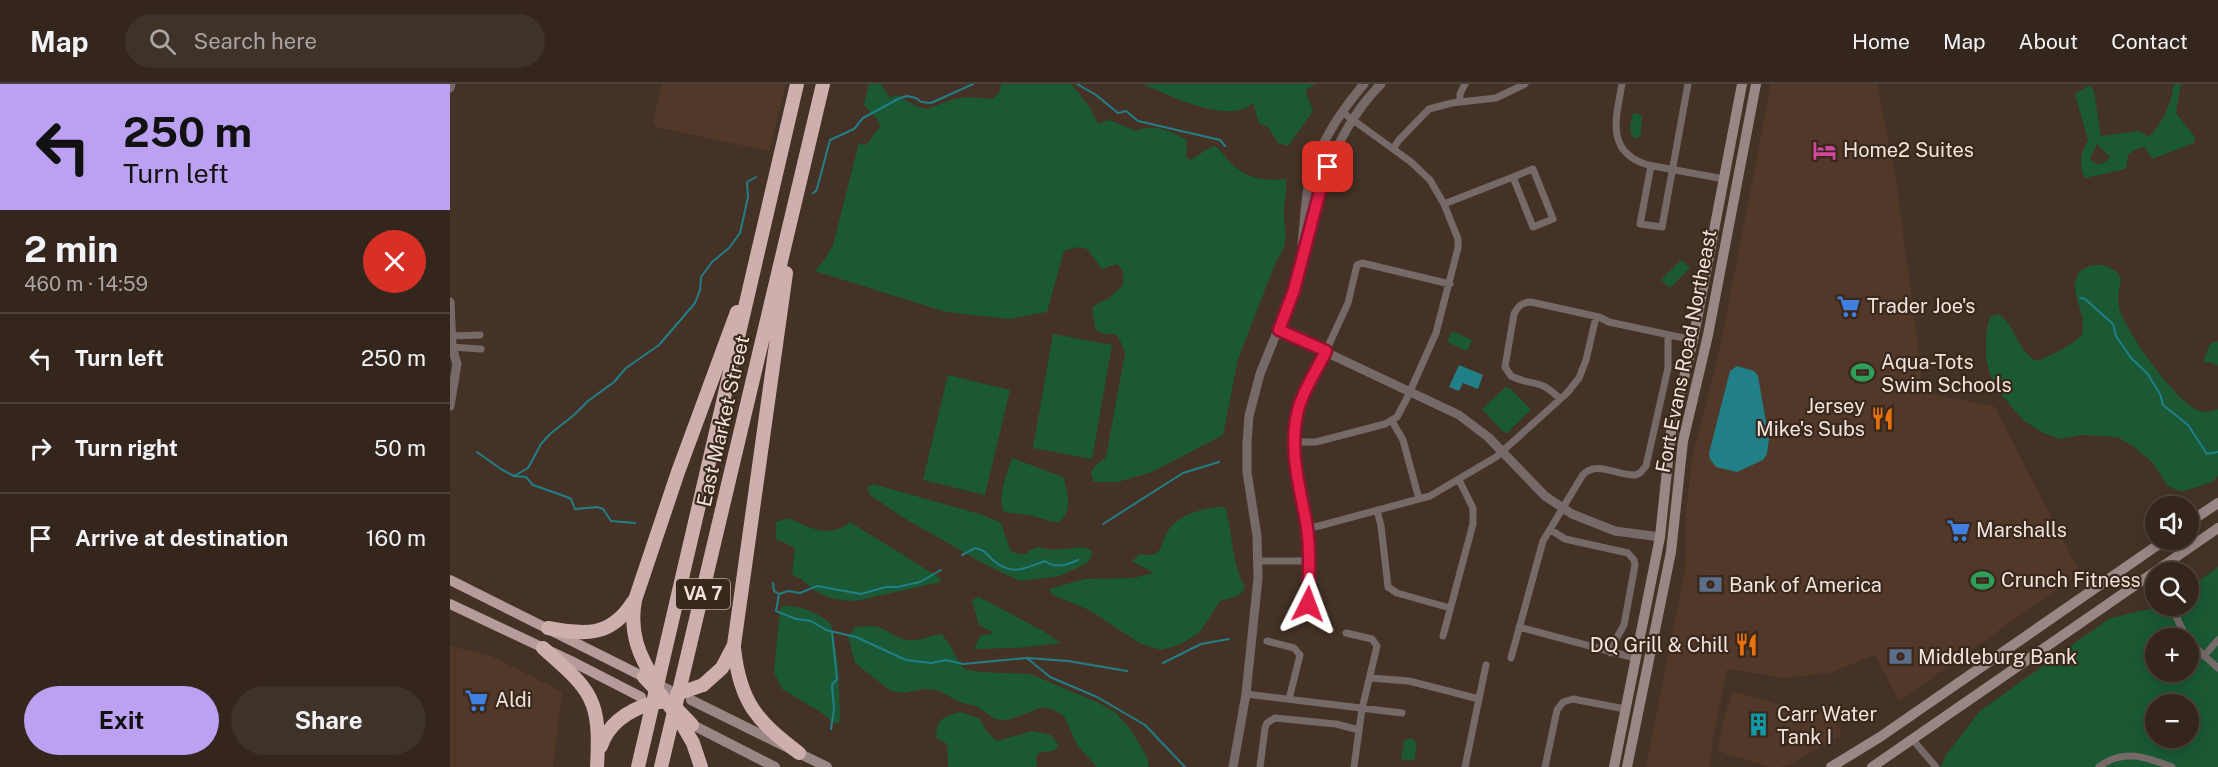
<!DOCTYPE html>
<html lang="en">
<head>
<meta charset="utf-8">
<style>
  :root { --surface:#34261c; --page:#3f3229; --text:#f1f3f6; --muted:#a9a5a3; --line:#4e433b; --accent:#bca0f2 }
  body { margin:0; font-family:"Public Sans",sans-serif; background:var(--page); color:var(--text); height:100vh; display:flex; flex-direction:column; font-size:22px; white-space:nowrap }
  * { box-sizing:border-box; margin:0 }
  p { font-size:20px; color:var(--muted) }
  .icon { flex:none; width:33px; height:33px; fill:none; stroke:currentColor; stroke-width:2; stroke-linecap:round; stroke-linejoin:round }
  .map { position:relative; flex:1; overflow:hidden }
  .drawer { display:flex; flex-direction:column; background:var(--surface); width:450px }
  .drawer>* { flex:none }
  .top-card { background:#bca0f2; color:#111; overflow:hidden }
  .tools { position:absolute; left:1695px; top:412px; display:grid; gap:12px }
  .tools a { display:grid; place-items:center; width:54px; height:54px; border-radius:50%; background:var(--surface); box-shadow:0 3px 15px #0003,0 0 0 2px var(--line); font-size:30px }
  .pin { position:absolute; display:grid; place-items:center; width:51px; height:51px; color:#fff; margin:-26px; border-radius:12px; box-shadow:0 3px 9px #0006 }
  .me { position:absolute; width:66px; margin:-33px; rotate:3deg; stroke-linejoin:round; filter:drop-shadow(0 0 4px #0008) }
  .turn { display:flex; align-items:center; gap:21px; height:126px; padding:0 24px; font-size:27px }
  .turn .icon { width:78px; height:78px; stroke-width:2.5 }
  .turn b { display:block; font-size:42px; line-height:51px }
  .round { display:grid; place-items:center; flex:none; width:63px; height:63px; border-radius:32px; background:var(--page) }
  .overview { display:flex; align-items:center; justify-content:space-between; height:102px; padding:0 24px }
  h1 { font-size:36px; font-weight:700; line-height:45px }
  .primary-button { display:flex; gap:12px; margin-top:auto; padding:12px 24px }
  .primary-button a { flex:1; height:69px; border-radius:36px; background:var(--accent); color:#111; font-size:24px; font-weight:700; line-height:69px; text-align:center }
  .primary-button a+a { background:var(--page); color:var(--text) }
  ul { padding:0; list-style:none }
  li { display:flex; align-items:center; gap:18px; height:90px; padding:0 24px; border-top:2px solid var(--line) }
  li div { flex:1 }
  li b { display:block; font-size:22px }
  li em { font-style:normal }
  header { display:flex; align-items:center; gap:36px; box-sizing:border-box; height:84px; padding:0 30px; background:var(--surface); border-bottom:2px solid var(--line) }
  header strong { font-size:28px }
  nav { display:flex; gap:33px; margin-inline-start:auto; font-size:21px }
  .search { width:420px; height:54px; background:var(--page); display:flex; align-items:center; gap:15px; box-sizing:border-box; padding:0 21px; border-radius:33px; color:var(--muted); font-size:22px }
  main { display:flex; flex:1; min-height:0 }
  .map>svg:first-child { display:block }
  .built { fill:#513828 }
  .green { fill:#1a5934; fill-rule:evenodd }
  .water { fill:#207f87 }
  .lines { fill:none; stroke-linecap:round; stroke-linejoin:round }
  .stream { stroke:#207f87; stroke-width:2 }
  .minor { stroke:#766a69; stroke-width:7 }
  .tertiary { stroke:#766a69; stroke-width:9 }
  .secondary { stroke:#9a8785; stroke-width:10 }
  .primary { stroke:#b59c9a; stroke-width:10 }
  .motorway { stroke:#cdb0ad; stroke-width:14 }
  .motorway-bridge { stroke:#cdb0ad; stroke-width:14 }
  .route-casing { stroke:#92132f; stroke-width:15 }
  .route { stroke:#e11d48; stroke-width:10 }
  .labels { text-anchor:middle; stroke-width:4.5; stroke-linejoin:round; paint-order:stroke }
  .shield { fill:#3a281c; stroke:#baaca3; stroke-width:1.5 }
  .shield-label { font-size:18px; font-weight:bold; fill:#f1e4dd }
  .poi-label { font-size:20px; fill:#f1e4dd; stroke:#3a281c; text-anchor:start }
  .street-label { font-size:20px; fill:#f1e4dd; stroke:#3a281c }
</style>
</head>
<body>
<header>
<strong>Map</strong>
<div class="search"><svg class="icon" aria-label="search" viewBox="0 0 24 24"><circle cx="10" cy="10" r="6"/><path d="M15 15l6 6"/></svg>Search here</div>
<nav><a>Home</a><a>Map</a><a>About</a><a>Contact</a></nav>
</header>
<main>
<section class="drawer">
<div class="top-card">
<div class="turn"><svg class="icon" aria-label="left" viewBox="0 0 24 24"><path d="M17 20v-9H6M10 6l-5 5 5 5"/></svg><div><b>250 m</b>Turn left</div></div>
</div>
<div class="overview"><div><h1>2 min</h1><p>460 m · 14:59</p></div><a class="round" style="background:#d93025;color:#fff"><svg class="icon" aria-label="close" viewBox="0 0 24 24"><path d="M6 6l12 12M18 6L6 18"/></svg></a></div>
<ul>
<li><svg class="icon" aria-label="left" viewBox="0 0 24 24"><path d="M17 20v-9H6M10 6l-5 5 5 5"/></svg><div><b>Turn left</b></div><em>250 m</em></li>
<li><svg class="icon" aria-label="right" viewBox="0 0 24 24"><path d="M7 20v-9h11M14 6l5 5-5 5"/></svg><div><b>Turn right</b></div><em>50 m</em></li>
<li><svg class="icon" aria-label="arrive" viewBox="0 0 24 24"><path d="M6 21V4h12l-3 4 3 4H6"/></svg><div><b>Arrive at destination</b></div><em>160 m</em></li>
</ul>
<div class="primary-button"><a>Exit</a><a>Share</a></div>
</section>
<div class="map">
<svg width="1768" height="683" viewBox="0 0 1768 683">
  <rect width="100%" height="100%" fill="#453226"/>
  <path class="built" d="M212 0H336L319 67 206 43 203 37Z
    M1321 0H1427L1446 95 1474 309 1544 322 1630 489 1449 617 1425 571 1379 589 1334 594 1277 585 1263 653 1260 683H1196L1235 486 1236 429 1242 375 1270 264Z
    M0 562 41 572 112 608 103 683H0Z
    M1283 607 1337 623 1379 627 1392 651 1339 681 1330 683H1319L1268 667 1273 637Z"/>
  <path class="green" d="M419 0H431L440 14 447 11 468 23 477 25 501 16 516 13 543 15 550 7 551 0H621L639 22 648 40 659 36 686 47C705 39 720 47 737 56L736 73 741 76C750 71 755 64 765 62 772 67 776 74 782 80 797 95 816 97 836 95 837 105 835 114 834 124 833 143 841 159 827 175L788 275 773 351 702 388 668 398H644L641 388 645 382 656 373 675 269 671 258 666 250H653L645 245 642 224 648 219 658 215 673 201V187L667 180 652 185 637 165 628 163 614 167 597 228 558 235 496 228 365 187 375 175 383 161 409 59 416 61 430 43 427 35 414 21Z
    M693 0H866L857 5 856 9 863 27 838 62 828 59 818 43 809 39 803 19C779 42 719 11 693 0Z
    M1724 0H1731L1726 29 1745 53 1744 59 1702 75 1695 63 1686 65 1678 71 1676 85 1635 94C1628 80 1631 70 1638 56L1625 10 1640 1 1644 7 1651 52 1689 47 1699 53C1713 38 1721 21 1724 0ZM1647 60 1660 73C1654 81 1646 83 1640 75Z
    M1185 29 1192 31 1191 51 1187 55 1182 53 1180 45 1182 31Z
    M1231 176 1240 184 1220 204 1211 196Z
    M1654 181 1667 188 1671 196C1669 205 1667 214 1669 223 1674 246 1728 321 1750 327 1756 329 1763 327 1768 325V392L1762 398 1731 408 1718 402 1702 378 1683 362 1667 353 1630 351 1611 355 1591 348 1573 336 1545 303 1539 287 1536 274V249L1540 233 1548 230C1567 242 1565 264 1586 277 1601 272 1620 262 1632 251 1632 245 1634 238 1632 232 1628 216 1615 190 1640 182 1644 181 1650 181 1654 181Z
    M1002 247 1022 256 1017 267 997 258Z
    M603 250 662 261 642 375 583 364Z
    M1768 257V282L1763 279 1753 278 1760 260Z
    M498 291 560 306 535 411 473 396Z
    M1056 303 1061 305 1081 326 1057 349 1053 348 1032 325Z
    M562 374 613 393C618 410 623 423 610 438H602L584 432 554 428C547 411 557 390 562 374Z
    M423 400 533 431 551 439 561 468 575 471 580 466 587 463 602 466 634 463 641 466 642 472 637 479 610 492 570 497 538 482 454 434 420 411 417 404Z
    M767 423H775C783 449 781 479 795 503 789 515 781 513 770 517L750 548 731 560 712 566 691 560 639 526 603 511 599 505 635 495 683 494 704 489 682 477 690 470C716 476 708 459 720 444 732 429 750 426 767 423Z
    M339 434C358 444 381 455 400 438L490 494V498L406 517C392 517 374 514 363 505 355 499 351 493 342 491L345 464 326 455V438Z
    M1768 483V683H1491L1496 671 1530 627 1660 534 1712 522H1738L1739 504ZM1706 555H1738V588H1706ZM1706 621H1738V654H1706Z
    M529 513 593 547 611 559 566 564 524 565 530 552 544 549 529 541 522 516Z
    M334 522C351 521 368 529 381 540L388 579 390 636 388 640 384 639 372 629 332 605 324 588 330 525Z
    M418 542C437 542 442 554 458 556 468 557 481 552 491 550 504 563 504 573 514 585L531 588 580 590 649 619 666 629 681 646 697 673 699 683H647L627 661 614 632 604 626 593 623 558 636 545 635 526 622 512 619 487 606 474 605 454 609 441 607 405 579 398 552 405 543Z
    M510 628 529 634 537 648 547 657 583 647 601 651 609 662 603 667 590 668 586 673 587 683H498L497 660 486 654C487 634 493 633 510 628Z
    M958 654 963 655 967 660 964 677 951 675 954 657Z"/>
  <path class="water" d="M1009 281 1033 291 1028 305 1013 299 1009 307 999 303Z
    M1287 282 1304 287 1308 292 1319 355 1317 370 1313 376 1287 388 1266 383 1260 375 1259 369 1280 287Z"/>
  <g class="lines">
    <path class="stream" d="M627 0 646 11 668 29 676 27 688 37 770 56 775 62
      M363 109 366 107 368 101 380 56 404 45 413 34 450 14 457 12 466 14 471 18 481 19 523 0
      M1630 214 1635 215 1663 240 1666 252 1681 274 1697 289 1710 310 1713 321 1738 341 1757 370 1768 368
      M27 368 51 385 64 392 76 393 83 401 117 413 121 415 125 425 147 423 153 425 161 437 185 439
      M64 392 78 384 91 360 100 350 124 331 138 317 164 298 176 284 209 261 245 219 250 206 251 193 262 178 279 164 290 149 298 113 297 98 306 93
      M653 440 733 389 769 378
      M512 471 525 464C537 467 536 470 544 477 564 493 576 483 595 477 606 485 617 481 628 476
      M323 499 324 507 329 510 326 527 346 535 361 537 376 546 406 553 456 576 481 579 496 576 513 580 577 574 618 577 677 587
      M329 510 338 507 350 509 367 502 411 510 436 503H448L470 498 491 486
      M577 574 600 593 647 613 695 641 735 683
      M713 579 751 560 779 555
      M381 645 384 625 382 601 387 595 382 548"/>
    <path class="minor" d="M1172 0C1166 34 1155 68 1198 81L1274 95
      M1010 18V10L1015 0
      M943 65 949 56 979 25 1002 19 1046 14 1075 0
      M1201 82 1190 140 1212 143 1238 0
      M1083 85 1103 135 1083 143 1063 93Z
      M994 120 1063 93
      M0 252 30 251
      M0 263 31 265
      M1110 315C1088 293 1083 303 1061 292L1055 283 1064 230C1067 223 1072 218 1081 218L1149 233 1159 238 1243 256
      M942 337 953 356 969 415
      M846 358H866L935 340 947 333 957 314 986 249 1008 164V155L994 120 980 96 961 78 892 28
      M927 426 931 442 938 503 947 509 1000 524
      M857 444 869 442 980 412 1046 373 1117 309 1129 294 1136 276 1146 233
      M1101 446 1115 455 1178 469 1184 476 1185 481 1174 541 1165 557 1161 569
      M808 477H860
      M858 520 859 470 855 432 846 392 845 374 847 330 898 219 907 181 912 179 1000 200
      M1721 522 1737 555
      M1069 543 1185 574
      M896 549 922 555 927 562 912 625 904 683
      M993 552 1023 440V424L1009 396
      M817 557 844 564 850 571 839 615
      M1738 557 1768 584
      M1754 572 1768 556
      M1061 574 1093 457 1132 392C1145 375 1167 392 1185 391L1190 389 1196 382 1218 284V252
      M920 594 959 597 1029 615
      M796 610 952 629
      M1462 655 1486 683
      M810 683 815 644 817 639 825 634 886 640 909 646
      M1015 683 1036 581
      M1095 683 1107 626 1113 618 1123 615 1175 625
      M1649 683C1672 664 1697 673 1722 683"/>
    <path class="tertiary" d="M0 4 1 0
      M852 160C854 141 855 122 858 103 866 65 889 29 914 0
      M0 218 2 263 7 280 0 322
      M829 246 1009 331 1038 353 1095 412 1122 430 1165 447 1210 453
      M783 683 796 610 808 494 807 452 797 388V359L799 332 810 290 844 206 872 99C886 62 903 28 931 0"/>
    <path class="secondary" d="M1738 439 1768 419
      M209 601 227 610
      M241 616 377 683
      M237 638 325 683
      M1164 683 1210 453 1221 348 1243 256 1292 0
      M1177 683 1221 468 1233 357 1258 251 1306 0
      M1381 683 1430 653 1715 456
      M1422 683 1768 444"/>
    <path class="primary" d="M0 496 194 593
      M0 520 121 577 191 613"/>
    <path class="motorway" d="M98 544C135 551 161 553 183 518
      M93 564C142 607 151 615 147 683
      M284 564C290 619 307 637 349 669
      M206 599C189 572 179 549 185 516L228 388 287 228
      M253 601 272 584 284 561 336 189
      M228 633 243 659 251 683
      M151 662C159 638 179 626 202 619
      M188 683 347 0
      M211 683 373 0"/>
    <path class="motorway-bridge" d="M194 593 212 612
      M227 610 253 601
      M202 619 216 617 228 633
      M225 623 242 641"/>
  </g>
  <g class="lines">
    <defs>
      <path id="route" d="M858 520C859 490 861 461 855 432 848 397 839 362 848 326 853 306 867 286 876 267L829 246 844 206 872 99 878 83"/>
    </defs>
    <use href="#route" class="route-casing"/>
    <use href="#route" class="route"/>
  </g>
  <defs>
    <symbol id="hotel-bare" viewBox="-9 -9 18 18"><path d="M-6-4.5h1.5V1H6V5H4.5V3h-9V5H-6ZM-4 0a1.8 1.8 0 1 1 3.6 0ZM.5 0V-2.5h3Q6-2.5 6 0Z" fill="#d1479c" stroke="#3a281c" stroke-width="2.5" paint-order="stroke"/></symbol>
    <symbol id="supermarket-bare" viewBox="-9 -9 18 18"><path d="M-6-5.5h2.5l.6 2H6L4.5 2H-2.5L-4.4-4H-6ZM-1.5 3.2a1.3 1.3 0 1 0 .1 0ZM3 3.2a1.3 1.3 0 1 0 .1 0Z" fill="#3f7fe0" stroke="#3a281c" stroke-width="2.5" paint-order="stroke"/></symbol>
    <symbol id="stadium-bare" viewBox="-9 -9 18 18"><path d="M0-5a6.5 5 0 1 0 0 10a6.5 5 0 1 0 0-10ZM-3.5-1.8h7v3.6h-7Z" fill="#2e9e5b" stroke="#3a281c" stroke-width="2.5" paint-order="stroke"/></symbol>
    <symbol id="restaurant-bare" viewBox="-9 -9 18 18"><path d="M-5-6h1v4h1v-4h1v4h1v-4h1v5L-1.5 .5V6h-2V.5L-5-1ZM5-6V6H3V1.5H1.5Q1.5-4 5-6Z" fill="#e8710a" stroke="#3a281c" stroke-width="2.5" paint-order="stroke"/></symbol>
    <symbol id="bank-bare" viewBox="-9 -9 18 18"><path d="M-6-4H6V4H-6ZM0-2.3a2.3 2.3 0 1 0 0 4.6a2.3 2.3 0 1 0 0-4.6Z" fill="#5c6f8a" stroke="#3a281c" stroke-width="2.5" paint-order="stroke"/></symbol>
    <symbol id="building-bare" viewBox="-9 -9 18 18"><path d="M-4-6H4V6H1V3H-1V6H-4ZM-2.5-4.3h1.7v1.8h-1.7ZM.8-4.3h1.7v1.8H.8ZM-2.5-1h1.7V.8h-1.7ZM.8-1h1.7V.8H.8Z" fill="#0f9aa8" stroke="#3a281c" stroke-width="2.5" paint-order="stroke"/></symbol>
  </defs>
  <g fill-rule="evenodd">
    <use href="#hotel-bare" x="1358" y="50" width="33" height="33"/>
    <use href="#supermarket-bare" x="1382" y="206" width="33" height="33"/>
    <use href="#stadium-bare" x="1396" y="272" width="33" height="33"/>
    <use href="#restaurant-bare" x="1416" y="318" width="33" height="33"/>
    <use href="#supermarket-bare" x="1492" y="430" width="33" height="33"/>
    <use href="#stadium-bare" x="1516" y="480" width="33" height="33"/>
    <use href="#bank-bare" x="1244" y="484" width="33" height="33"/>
    <use href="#restaurant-bare" x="1280" y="544" width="33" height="33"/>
    <use href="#bank-bare" x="1434" y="556" width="33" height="33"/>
    <use href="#supermarket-bare" x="10" y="600" width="33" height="33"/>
    <use href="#building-bare" x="1292" y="624" width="33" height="33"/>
  </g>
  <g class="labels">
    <rect class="shield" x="226" y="495" width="54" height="30" rx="4.5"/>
    <g class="shield-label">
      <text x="253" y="516">VA 7</text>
    </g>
    <g class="poi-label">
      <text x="1393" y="73">Home2 Suites</text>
      <text x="1417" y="229">Trader Joe's</text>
      <text x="1431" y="285">Aqua-Tots<tspan x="1431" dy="23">Swim Schools</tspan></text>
      <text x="1415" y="329" text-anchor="end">Jersey<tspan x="1415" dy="23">Mike's Subs</tspan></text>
      <text x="1526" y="453">Marshalls</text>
      <text x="1551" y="503">Crunch Fitness</text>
      <text x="1279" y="508">Bank of America</text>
      <text x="1279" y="568" text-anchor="end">DQ Grill &amp; Chill</text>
      <text x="1468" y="580">Middleburg Bank</text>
      <text x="45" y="623">Aldi</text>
      <text x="1327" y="637">Carr Water<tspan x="1327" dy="23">Tank I</tspan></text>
    </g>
    <g class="street-label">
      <text transform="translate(1236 267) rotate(-79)" y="7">Fort Evans Road Northeast</text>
      <text transform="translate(273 337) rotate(-77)" y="7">East Market Street</text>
    </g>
  </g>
</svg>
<div class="tools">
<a><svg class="icon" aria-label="sound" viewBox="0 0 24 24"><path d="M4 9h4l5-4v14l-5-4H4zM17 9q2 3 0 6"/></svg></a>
<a><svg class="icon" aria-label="search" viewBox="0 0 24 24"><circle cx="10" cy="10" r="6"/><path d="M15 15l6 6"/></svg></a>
<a>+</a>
<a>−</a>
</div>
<div class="pin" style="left:878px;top:83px;background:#d93025"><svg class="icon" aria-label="arrive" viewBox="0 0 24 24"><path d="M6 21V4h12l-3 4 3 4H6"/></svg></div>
<svg class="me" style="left:858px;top:520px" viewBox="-20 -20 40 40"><path d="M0-17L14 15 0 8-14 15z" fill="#e11d48" stroke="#fff" stroke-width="4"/></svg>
</div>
</main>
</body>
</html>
